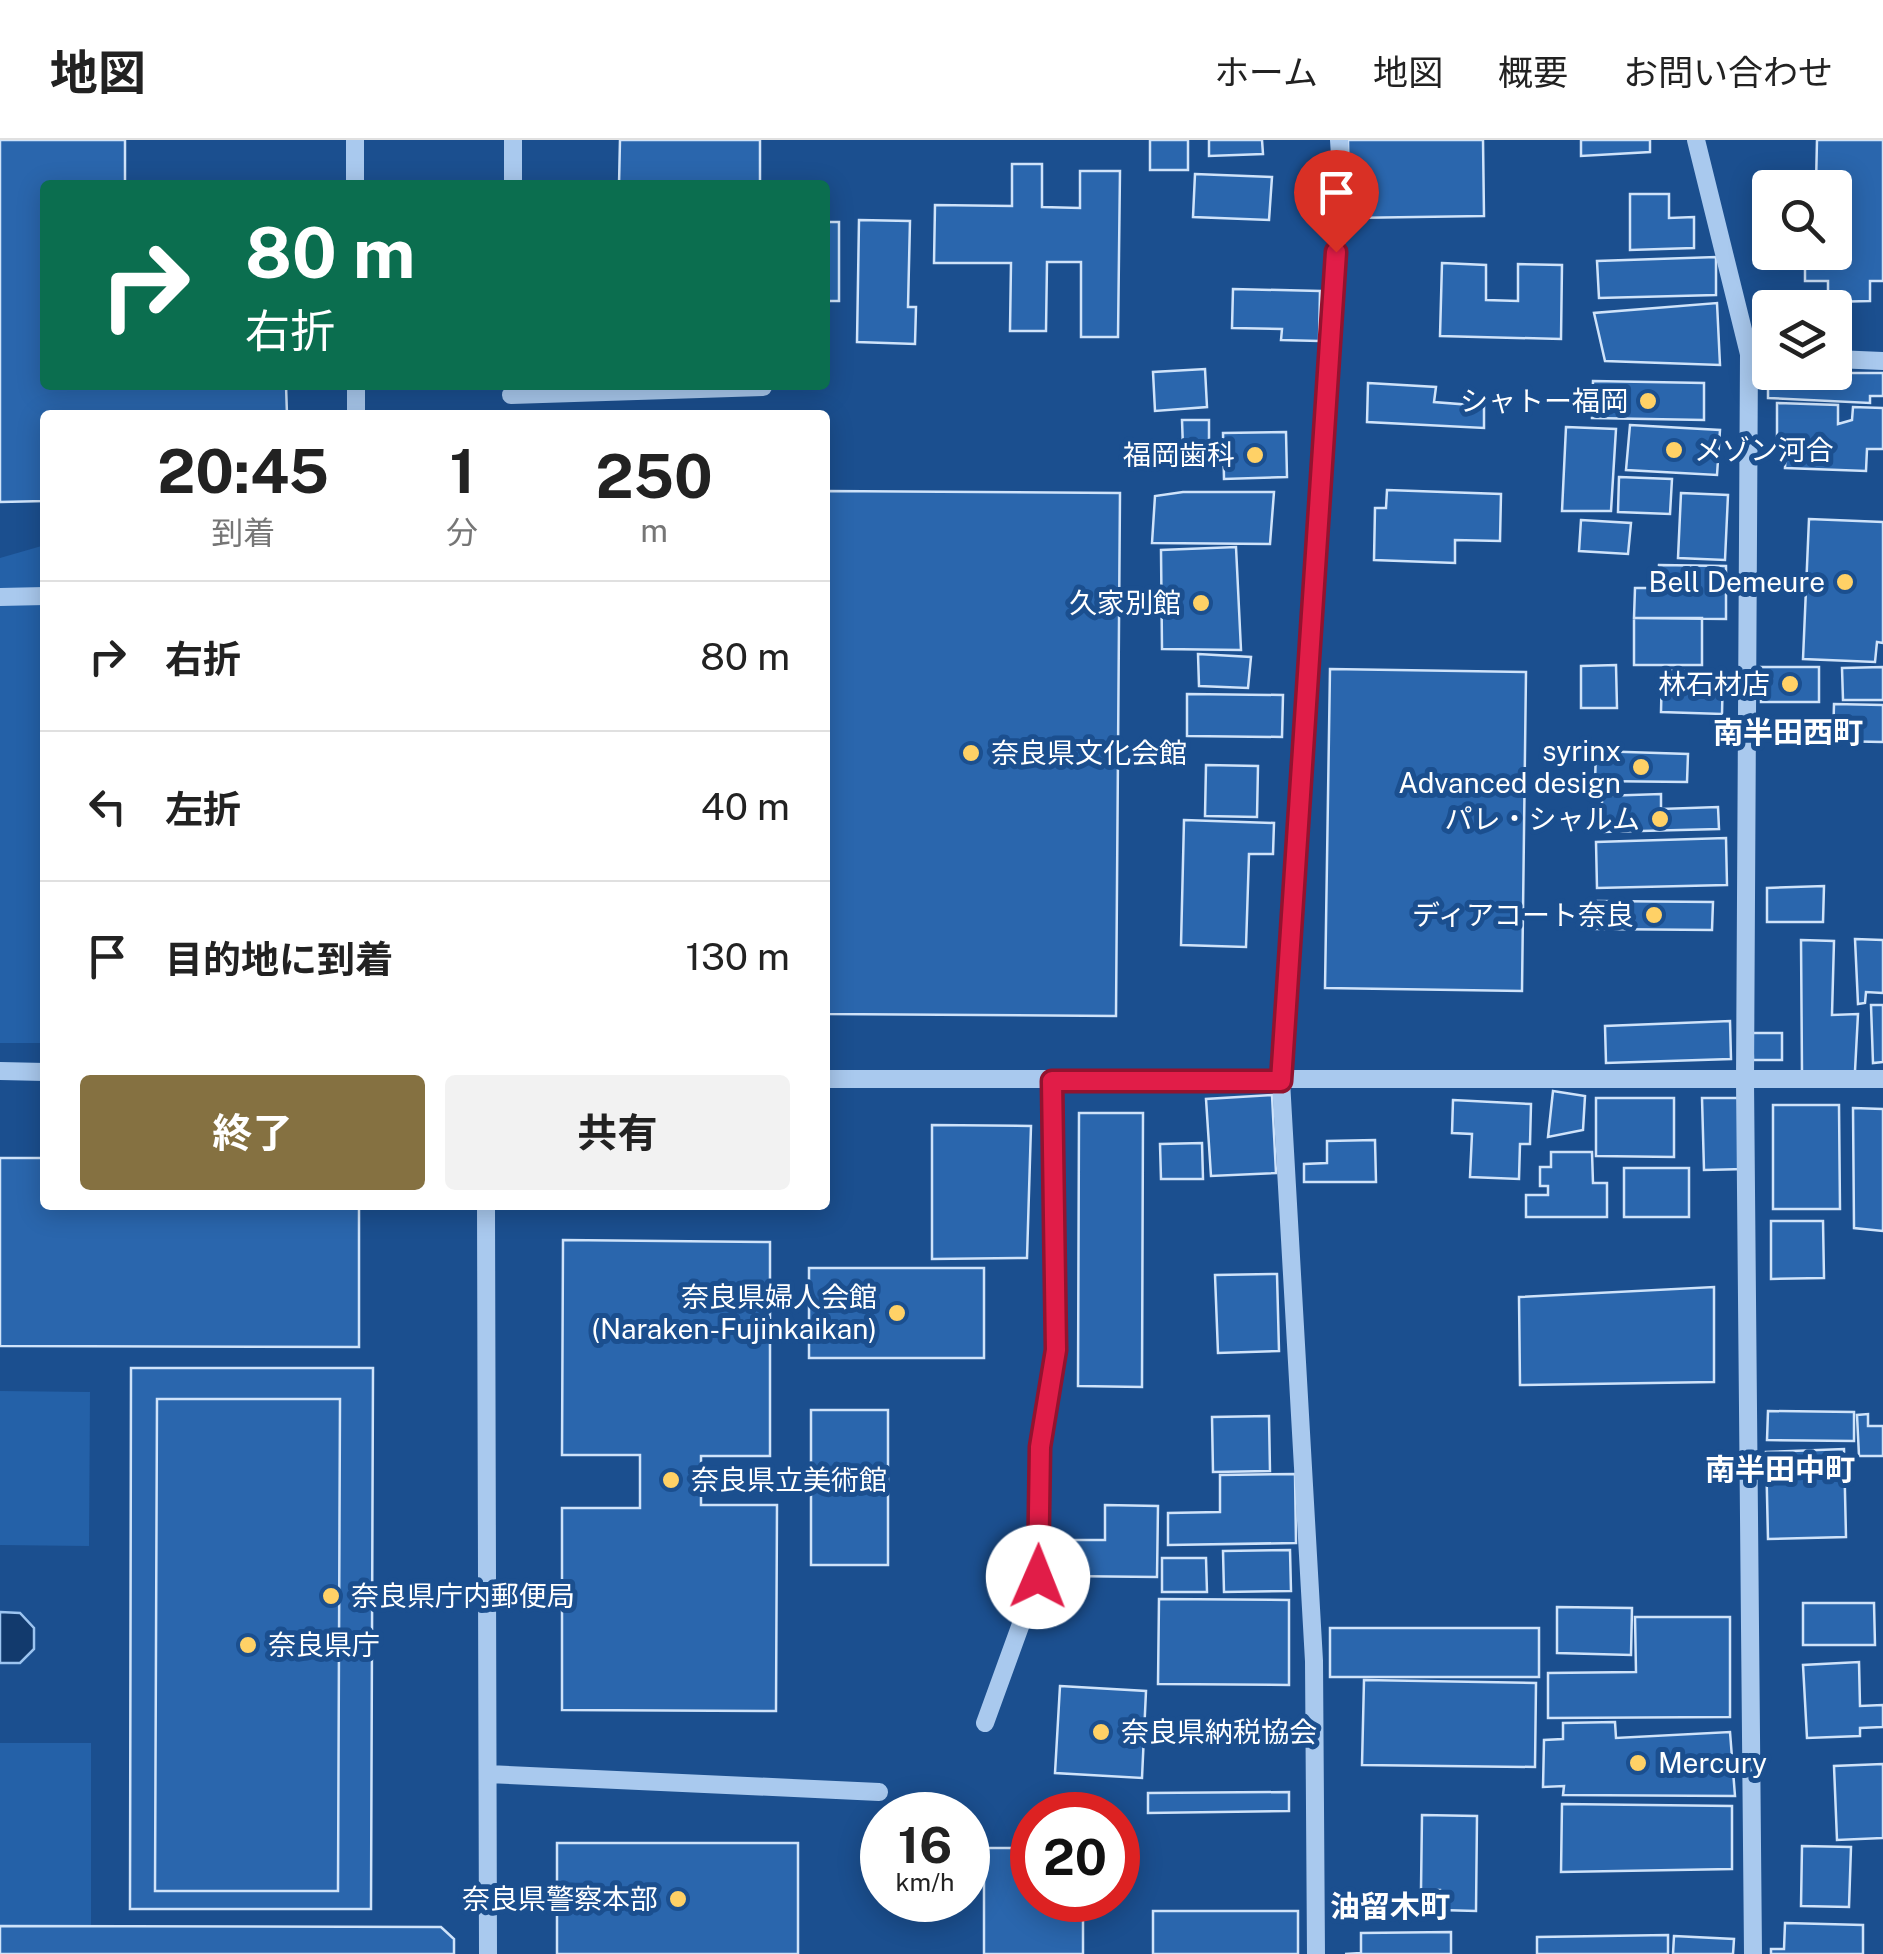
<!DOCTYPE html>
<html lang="ja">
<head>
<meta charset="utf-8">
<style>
  :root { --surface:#fff; --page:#f2f2f2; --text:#222; --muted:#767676; --line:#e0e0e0; --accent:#857141 }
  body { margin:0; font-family:"Public Sans","Noto Sans JP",sans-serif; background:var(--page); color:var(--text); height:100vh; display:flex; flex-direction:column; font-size:38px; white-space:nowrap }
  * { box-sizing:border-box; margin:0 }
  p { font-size:32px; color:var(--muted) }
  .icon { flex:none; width:55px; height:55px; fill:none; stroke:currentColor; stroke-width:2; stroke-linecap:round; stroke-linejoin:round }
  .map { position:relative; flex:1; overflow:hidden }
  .panel { position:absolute; left:40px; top:270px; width:790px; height:800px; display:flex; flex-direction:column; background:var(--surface); border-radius:10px; box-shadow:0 5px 25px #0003 }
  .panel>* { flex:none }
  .hud { position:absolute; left:40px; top:40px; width:790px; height:210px; border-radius:10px; box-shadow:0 5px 25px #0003; background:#0b6e4f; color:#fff; overflow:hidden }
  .tools { position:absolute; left:1752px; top:30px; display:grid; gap:20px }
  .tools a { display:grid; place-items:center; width:100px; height:100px; border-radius:10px; background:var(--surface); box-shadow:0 5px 25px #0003; font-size:50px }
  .speed { position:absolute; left:860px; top:1652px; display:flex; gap:20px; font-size:50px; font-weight:700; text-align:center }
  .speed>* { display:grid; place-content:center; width:130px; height:130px; border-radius:50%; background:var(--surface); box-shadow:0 5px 25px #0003; line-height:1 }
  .speed small { font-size:25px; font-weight:400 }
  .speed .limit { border:15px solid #d22; background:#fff; color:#111 }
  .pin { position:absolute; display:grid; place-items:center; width:85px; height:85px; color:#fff; margin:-102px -42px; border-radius:50% 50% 50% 0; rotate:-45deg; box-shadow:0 0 10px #0007 }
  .pin .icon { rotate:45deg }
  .me { position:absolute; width:110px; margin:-55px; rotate:1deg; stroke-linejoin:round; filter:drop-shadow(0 0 8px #0008) }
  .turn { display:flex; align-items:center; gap:35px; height:210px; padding:0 40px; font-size:45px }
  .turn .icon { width:130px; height:130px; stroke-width:2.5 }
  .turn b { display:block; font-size:70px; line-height:85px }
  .eta { display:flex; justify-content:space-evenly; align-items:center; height:170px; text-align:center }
  .eta b { font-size:60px; font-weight:700; line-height:70px }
  .button { display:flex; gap:20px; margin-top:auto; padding:20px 40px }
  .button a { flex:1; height:115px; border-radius:10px; background:var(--accent); color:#fff; font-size:40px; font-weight:700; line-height:115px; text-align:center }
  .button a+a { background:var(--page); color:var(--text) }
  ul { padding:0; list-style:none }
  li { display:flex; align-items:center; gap:30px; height:150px; padding:0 40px; border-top:2px solid var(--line) }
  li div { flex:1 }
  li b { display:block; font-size:38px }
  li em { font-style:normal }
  header { display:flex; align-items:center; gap:60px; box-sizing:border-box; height:140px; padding:0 50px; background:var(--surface); border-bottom:2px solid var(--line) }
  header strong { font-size:48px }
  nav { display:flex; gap:55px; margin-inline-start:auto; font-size:35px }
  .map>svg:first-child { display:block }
  .green { fill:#2461a8 }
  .water { fill:#123a6d; stroke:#9cc4f0; stroke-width:2.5 }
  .building { fill:#2a66ad; stroke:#cfe3fa; stroke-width:2.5; fill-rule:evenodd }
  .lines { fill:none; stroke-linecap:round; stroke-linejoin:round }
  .minor { stroke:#a9c9ee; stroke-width:18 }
  .route-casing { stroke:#92132f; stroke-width:25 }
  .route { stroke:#e11d48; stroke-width:18 }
  .poi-dot { fill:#ffd166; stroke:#1b4f8f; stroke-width:4 }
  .labels { text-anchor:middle; stroke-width:10; stroke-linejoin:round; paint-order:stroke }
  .poi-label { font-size:28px; fill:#fff; stroke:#1b4f8f; text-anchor:end }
  .neighbourhood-label { font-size:30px; font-weight:bold; fill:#fff; stroke:#1b4f8f }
</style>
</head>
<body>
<header>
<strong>地図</strong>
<nav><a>ホーム</a><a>地図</a><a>概要</a><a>お問い合わせ</a></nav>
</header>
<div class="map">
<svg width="1883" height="1814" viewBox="0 0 1883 1814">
  <rect width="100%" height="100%" fill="#1b4f8f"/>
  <path class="green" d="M45 405V903H0V418Z
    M0 1251 90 1252 89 1406 0 1405Z
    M0 1603H91V1787L0 1786Z"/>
  <path class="water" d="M0 1472 20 1473 34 1488V1509L20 1523H0Z"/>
  <path class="building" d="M0 0H125V45H45V245H286L287 275H45V361L0 362Z
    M620 0H760V45H619Z
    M1150 0H1188V30H1150Z
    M1209 0H1262L1263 14 1209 16Z
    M1348 0H1483L1484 76 1349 78Z
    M1581 0H1650V12L1581 16Z
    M1817 0H1883V141H1870V161L1828 162V141H1805V112H1835V48H1805L1816 45Z
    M1012 24H1042V67L1080 68V31H1120L1118 197H1081V122H1047L1046 191H1010L1011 123H934L935 65 1012 66Z
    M1195 34 1272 37 1269 80 1193 77Z
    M1630 54H1669V78L1694 77V108L1630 110Z
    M859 80 910 81 908 167H916L915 204 857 202Z
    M825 82H839V161H825Z
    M1716 117V155L1599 158 1597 121Z
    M1442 123 1486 125V160L1518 161V124L1562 125 1561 199 1440 196Z
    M1233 149 1320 151 1319 201 1281 200 1282 189 1232 188Z
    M1717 163 1720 225 1605 221 1594 173Z
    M1205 229 1207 267 1155 271 1153 232Z
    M1768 233H1883V256H1870V263L1768 258Z
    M1593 241 1704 243V280L1592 278Z
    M1368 243 1436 247 1434 262 1484 266V288L1367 282Z
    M1777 263 1838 265V284L1852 280 1853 267 1883 268V309H1867L1866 331 1785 328 1786 304H1777Z
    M1182 280H1209V308H1183Z
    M1630 285 1720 290 1717 335 1626 330Z
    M1566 287 1616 289 1611 371H1562Z
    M1286 292 1287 337 1224 339 1223 293Z
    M1619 337 1672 339 1670 374 1618 372Z
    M1387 350 1501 354 1500 401 1455 400V423L1374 420 1375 368H1386Z
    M825 351 1120 353 1116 876 825 874Z
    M1183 352H1274L1270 404 1152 403 1155 356Z
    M1681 353 1728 355 1725 420 1678 418Z
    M1809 379 1883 382V503L1877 502 1875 522 1803 519Z
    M1581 380 1631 383 1628 414 1579 411Z
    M1236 407 1241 510 1162 509 1161 410Z
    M1659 425 1726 426V479L1634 478 1635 448H1658Z
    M1634 478H1702V525H1634Z
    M1198 514 1251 517 1248 548 1199 546Z
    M1616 525 1617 568H1581V526Z
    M1761 527H1819V562H1761Z
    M1883 527V560H1843L1842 528Z
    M1330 529 1526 532 1522 851 1325 848Z
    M1662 530 1723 532 1722 574 1661 572Z
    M1187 554 1283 555 1282 597 1187 596Z
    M1834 564 1883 565V602L1833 601Z
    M1596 611 1688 614 1687 642 1595 641Z
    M1206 625 1258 626 1257 677 1205 676Z
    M1661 654V669L1718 667 1719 689 1602 692V656Z
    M1184 680 1274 683 1273 714H1249L1246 807 1181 805Z
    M1726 698 1727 745 1597 748 1596 702Z
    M1824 746 1823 782H1767V748Z
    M1597 761 1713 762 1712 790 1594 789Z
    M1855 799 1883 800V853L1866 852 1865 863 1858 864Z
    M1801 800 1834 801 1832 875 1858 874 1855 931 1802 932Z
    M1871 865H1883V922L1873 923Z
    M1730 881 1731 919 1606 923 1605 886Z
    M1752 893H1782V920H1753Z
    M1553 951 1585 956 1583 990 1548 997Z
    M1272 955 1276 1033 1211 1036 1206 959Z
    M1596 958H1674V1017L1596 1016Z
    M1702 958H1743L1745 1029 1704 1030Z
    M1453 960 1531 964 1530 1004H1520L1519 1039 1470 1037 1472 994 1452 993Z
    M1773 965H1839L1840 1069H1773Z
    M1853 968 1883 969V1091L1854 1088Z
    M1079 973H1143L1142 1247 1078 1246Z
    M932 985 1031 986 1027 1118 932 1119Z
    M1375 1000 1376 1042H1304V1024L1327 1023V1001Z
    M1202 1003 1203 1039H1161L1160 1004Z
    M1551 1012H1592L1593 1043H1607V1077H1526V1055H1548V1046H1540V1027H1551Z
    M0 1018H45V1065H359V1207L0 1206Z
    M1624 1028H1689V1077H1624Z
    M1771 1081H1823L1824 1138 1771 1139Z
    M563 1100 770 1102V1316H701V1365H777L776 1571 562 1570V1368H640V1315H562Z
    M809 1128H984V1218H809Z
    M1277 1134 1279 1211 1218 1213 1215 1135Z
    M1714 1147V1242L1520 1245 1519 1157Z
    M131 1228H373L371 1769H130ZM157 1259H340L338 1751H155Z
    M157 1259H340L338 1751H155Z
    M811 1270H888V1425H811Z
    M1768 1271 1854 1272V1301L1767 1300Z
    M1868 1274V1286H1883V1316H1859L1857 1275Z
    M1269 1276 1270 1331 1213 1332 1212 1277Z
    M1844 1309 1846 1397 1768 1399 1766 1312Z
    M1295 1334 1296 1403 1168 1405V1373L1220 1372V1335Z
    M1105 1365 1158 1366 1157 1437 1062 1436V1400H1105Z
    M1290 1410 1291 1451 1224 1452 1223 1411Z
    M1162 1418H1206L1207 1452H1162Z
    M1159 1459 1289 1460V1545L1158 1544Z
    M1803 1463H1874L1875 1505H1803Z
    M1557 1467 1632 1468 1631 1515 1557 1513Z
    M1635 1477H1730V1577L1548 1578V1533L1636 1532Z
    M1330 1488H1539V1537H1330Z
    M1859 1522 1860 1566 1883 1565V1587L1860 1588V1596L1807 1598 1803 1525Z
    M1364 1540 1536 1543 1535 1627 1362 1625Z
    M1060 1546 1146 1551 1142 1638 1055 1633Z
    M1615 1582 1616 1598 1730 1592 1735 1656 1563 1655 1564 1646 1543 1647 1544 1600 1563 1599V1583Z
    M1883 1624V1698L1837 1700 1834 1626Z
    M1289 1652V1671L1148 1673V1653Z
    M1562 1664 1732 1666V1729L1561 1732Z
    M1422 1675 1477 1676 1476 1771 1440 1770V1750H1421Z
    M557 1703H798V1814H557Z
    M1802 1706 1851 1707 1849 1767 1801 1766Z
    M984 1708H1032V1760H1083V1814H984Z
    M1153 1771H1298V1814H1153Z
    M1785 1783 1863 1785V1814H1771V1809H1784Z
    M0 1786 441 1787 454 1799V1814H0Z
    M1451 1792V1814H1345L1361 1813V1793Z
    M1668 1795V1814H1537V1797Z
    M1674 1796 1734 1799 1733 1814H1673Z"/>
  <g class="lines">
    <path class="minor" d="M355 0V45
      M1696 0 1749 214 1745 941 1753 1814
      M513 45V0
      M1835 219 1883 221
      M356 245V275
      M511 255 763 247
      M0 457 45 456
      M0 931 45 932
      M825 939H1883
      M486 1065 488 1814
      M985 1583 1038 1437 1040 1307 1055 1211 1052 941
      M488 1634 879 1652
      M1316 1814 1314 1521 1281 941 1341 31 1339 0"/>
  </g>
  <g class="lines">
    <defs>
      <path id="route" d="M1038 1437 1040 1307 1056 1210 1052 941H1281L1336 112"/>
    </defs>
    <use href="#route" class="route-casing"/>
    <use href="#route" class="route"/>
  </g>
  <g class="poi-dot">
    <circle cx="1648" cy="261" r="10"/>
    <circle cx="1674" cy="310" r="10"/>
    <circle cx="1255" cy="315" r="10"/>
    <circle cx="1845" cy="442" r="10"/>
    <circle cx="1201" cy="463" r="10"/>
    <circle cx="1790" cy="544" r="10"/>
    <circle cx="971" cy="613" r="10"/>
    <circle cx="1641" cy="627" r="10"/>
    <circle cx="1660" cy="679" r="10"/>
    <circle cx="1654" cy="775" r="10"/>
    <circle cx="897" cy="1173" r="10"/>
    <circle cx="671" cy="1340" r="10"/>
    <circle cx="331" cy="1456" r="10"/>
    <circle cx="248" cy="1505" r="10"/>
    <circle cx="1101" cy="1592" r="10"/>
    <circle cx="1638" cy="1623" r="10"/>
    <circle cx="678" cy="1759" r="10"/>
  </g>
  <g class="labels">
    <g class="poi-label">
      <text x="1628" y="271">シャトー福岡</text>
      <text x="1694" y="320" text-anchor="start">メゾン河合</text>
      <text x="1235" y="325">福岡歯科</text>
      <text x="1825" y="452">Bell Demeure</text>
      <text x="1181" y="473">久家別館</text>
      <text x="1770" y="554">林石材店</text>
      <text x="1621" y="621">syrinx<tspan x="1621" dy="32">Advanced design</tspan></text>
      <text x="991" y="623" text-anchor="start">奈良県文化会館</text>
      <text x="1640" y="689">パレ・シャルム</text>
      <text x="1634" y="785">ディアコート奈良</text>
      <text x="877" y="1167">奈良県婦人会館<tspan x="877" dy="32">(Naraken-Fujinkaikan)</tspan></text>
      <text x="691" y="1350" text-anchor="start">奈良県立美術館</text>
      <text x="351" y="1466" text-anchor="start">奈良県庁内郵便局</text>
      <text x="268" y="1515" text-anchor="start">奈良県庁</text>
      <text x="1121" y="1602" text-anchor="start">奈良県納税協会</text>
      <text x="1658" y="1633" text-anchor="start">Mercury</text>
      <text x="658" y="1769">奈良県警察本部</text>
    </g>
    <g class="neighbourhood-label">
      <text x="1788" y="603">南半田西町</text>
      <text x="1780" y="1340">南半田中町</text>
      <text x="1390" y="1777">油留木町</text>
    </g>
  </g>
</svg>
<div class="tools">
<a><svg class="icon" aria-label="search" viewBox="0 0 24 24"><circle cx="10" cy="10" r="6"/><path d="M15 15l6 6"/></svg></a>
<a><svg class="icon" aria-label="layers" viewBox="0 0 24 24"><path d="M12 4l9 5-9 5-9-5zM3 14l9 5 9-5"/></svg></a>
</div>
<div class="speed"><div>16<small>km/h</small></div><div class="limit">20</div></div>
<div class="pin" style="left:1336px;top:112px;background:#d93025"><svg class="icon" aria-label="arrive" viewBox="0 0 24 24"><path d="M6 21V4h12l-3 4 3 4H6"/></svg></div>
<svg class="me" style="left:1038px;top:1437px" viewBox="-20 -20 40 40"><circle r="19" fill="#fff"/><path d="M0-13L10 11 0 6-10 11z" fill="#e11d48"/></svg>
<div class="hud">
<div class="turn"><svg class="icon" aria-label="right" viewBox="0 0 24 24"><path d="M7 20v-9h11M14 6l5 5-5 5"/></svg><div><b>80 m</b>右折</div></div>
</div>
<section class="panel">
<div class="eta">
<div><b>20:45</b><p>到着</p></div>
<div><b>1</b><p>分</p></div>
<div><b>250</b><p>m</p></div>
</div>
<ul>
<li><svg class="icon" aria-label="right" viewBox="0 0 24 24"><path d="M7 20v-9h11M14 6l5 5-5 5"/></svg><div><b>右折</b></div><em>80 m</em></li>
<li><svg class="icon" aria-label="left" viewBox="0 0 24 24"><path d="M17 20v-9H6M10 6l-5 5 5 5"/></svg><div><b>左折</b></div><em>40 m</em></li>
<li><svg class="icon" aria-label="arrive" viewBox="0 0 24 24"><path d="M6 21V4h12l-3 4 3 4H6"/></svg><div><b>目的地に到着</b></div><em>130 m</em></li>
</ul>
<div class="button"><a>終了</a><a>共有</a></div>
</section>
</div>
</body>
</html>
